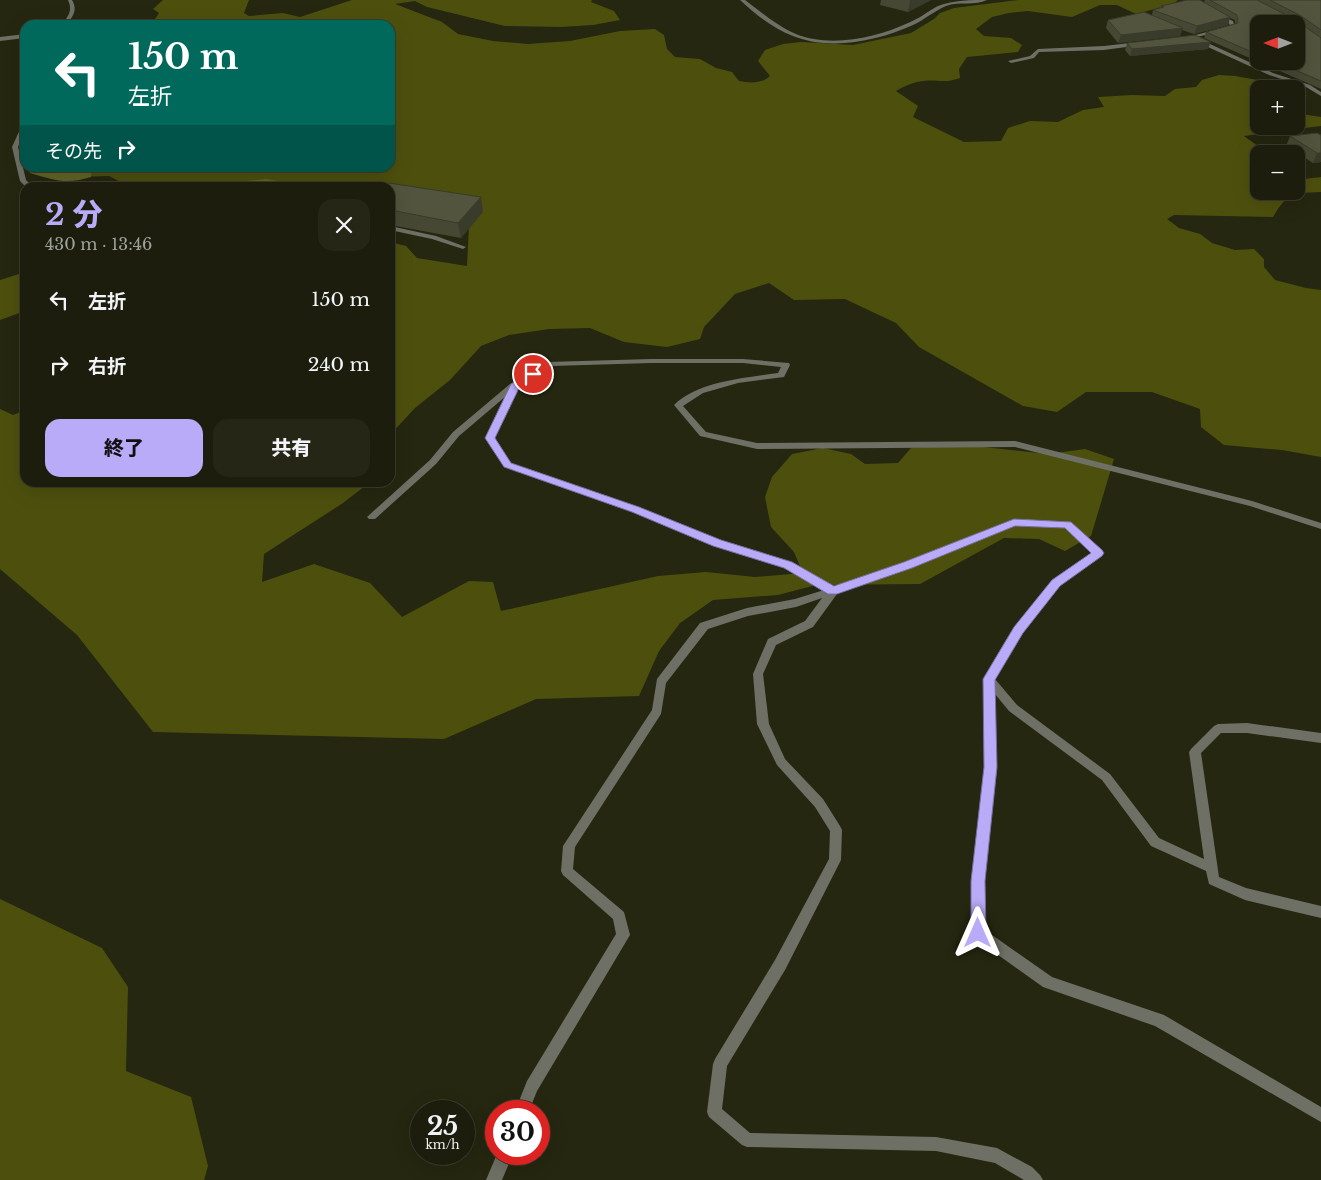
<!DOCTYPE html>
<html lang="ja">
<head>
<meta charset="utf-8">
<style>
  :root { --surface:#1c1d0c; --page:#252615; --text:#f1f3f6; --muted:#a0a29d; --line:#3a3b2d; --accent:#b9abf7 }
  body { margin:0; font-family:"Libre Baskerville","Noto Sans JP",serif; background:var(--page); color:var(--text); height:100vh; display:flex; flex-direction:column; font-size:19px; white-space:nowrap }
  * { box-sizing:border-box; margin:0 }
  p { font-size:16px; color:var(--muted) }
  .icon { flex:none; width:28px; height:28px; fill:none; stroke:currentColor; stroke-width:2; stroke-linecap:round; stroke-linejoin:round }
  .map { position:relative; flex:1; overflow:hidden }
  .panel { position:absolute; left:20px; top:182px; width:375px; height:305px; display:flex; flex-direction:column; background:var(--surface); border-radius:15px; box-shadow:0 5px 20px #0002,0 0 0 1px var(--line) }
  .panel>* { flex:none }
  .guide { position:absolute; left:20px; top:20px; width:375px; height:152px; border-radius:15px; box-shadow:0 5px 20px #0002,0 0 0 1px var(--line); background:#00695c; color:#fff; overflow:hidden }
  .needle { width:32px; rotate:270deg }
  .buttons { position:absolute; left:1250px; top:15px; display:grid; gap:10px }
  .buttons a { display:grid; place-items:center; width:55px; height:55px; border-radius:10px; background:var(--surface); box-shadow:0 5px 20px #0002,0 0 0 1px var(--line); font-size:25px }
  .speed { position:absolute; left:410px; top:1100px; display:flex; gap:10px; font-size:25px; font-weight:700; text-align:center }
  .speed>* { display:grid; place-content:center; width:65px; height:65px; border-radius:50%; background:var(--surface); box-shadow:0 5px 20px #0002,0 0 0 1px var(--line); line-height:1 }
  .speed small { font-size:12px; font-weight:400 }
  .speed .limit { border:8px solid #d22; background:#fff; color:#111 }
  .pin { position:absolute; display:grid; place-items:center; width:42px; height:42px; color:#fff; margin:-21px; border:2px solid #fff; border-radius:50%; box-shadow:0 1px 5px #0007 }
  .me { position:absolute; width:55px; margin:-28px; rotate:0deg; stroke-linejoin:round; filter:drop-shadow(0 0 4px #0008) }
  .turn { display:flex; align-items:center; gap:18px; height:105px; padding:0 25px; font-size:22px }
  .turn .icon { width:65px; height:65px; stroke-width:2.5 }
  .turn b { display:block; font-size:35px; line-height:42px }
  .then { display:flex; align-items:center; height:48px; padding:0 25px; background:#0003; gap:10px; font-size:19px }
  .round { display:grid; place-items:center; flex:none; width:52px; height:52px; border-radius:15px; background:var(--page) }
  .headline { display:flex; align-items:center; justify-content:space-between; height:85px; padding:0 25px }
  h1 { font-size:30px; font-weight:800; line-height:38px; color:var(--accent) }
  .cta { display:flex; gap:10px; margin-top:auto; padding:10px 25px }
  .cta a { flex:1; height:58px; border-radius:15px; background:var(--accent); color:#111; font-size:20px; font-weight:800; line-height:58px; text-align:center }
  .cta a+a { background:var(--page); color:var(--text) }
  ul { padding:0; list-style:none }
  li { display:flex; align-items:center; gap:15px; height:65px; padding:0 25px }
  li div { flex:1 }
  li b { display:block; font-size:19px }
  li em { font-style:normal }
  .map>svg:first-child { display:block }
  .forest { fill:#4d500d }
  .water { fill:#616526 }
  .lines { fill:none; stroke-linecap:round; stroke-linejoin:round }
  .minor { fill:#6f7065; fill-rule:evenodd }
  .wall { fill:#474834; fill-rule:evenodd }
  .shaded-wall { fill:#393b2b }
  .building { fill:#52543d; stroke:#393b2b }
  .route { fill:#b9abf7; stroke:#786fa1 }
</style>
</head>
<body>
<div class="map">
<svg width="1321" height="1180" viewBox="0 0 1321 1180">
  <rect width="100%" height="100%" fill="#252710"/>
  <path class="forest" d="M163 0H249L244 13 249 16 283 13 300 17 352 0H592L591 2 614 11 620 20 593 25 561 27 505 26 427 7 415 1 395 4 442 22 458 34 493 41 528 44 570 41 620 31 655 29 664 35 667 49 675 57 700 59 716 68 732 72 739 81C749 83 762 84 770 76L758 61 765 50 783 44 801 42 853 45 911 33 934 19 940 13 954 8 1019 0H1178L1173 4 1136 14 1117 5H1100L1072 17 1028 11 1009 13 992 17 976 29 984 36 1011 38 1022 45 1018 52 967 57 959 69 960 78C943 84 938 79 923 81 914 82 904 86 896 91L918 106 913 117 964 142 1001 141 1008 128 1030 121 1058 122 1083 110 1104 107 1098 97 1132 95 1165 96 1175 89 1196 87 1202 80 1219 75 1235 76 1292 86 1307 96 1296 100V89H1259V126H1296V113L1321 117V126L1244 136 1269 154H1259V191H1296V173L1304 179 1321 177V192C1294 193 1287 193 1273 217L1174 215 1167 219 1179 228 1200 234 1212 243 1235 250 1254 249 1264 259V267L1275 280 1306 288 1321 290V457L1282 450 1224 445 1201 427 1200 409 1152 392H1086L1057 412 1023 406 919 347 896 323 845 299 794 300 769 283 735 294 704 327 700 339 667 347 624 342 590 328 549 329 509 335 481 346 450 380 415 408 390 435V242L406 246 417 258 467 266 470 204 390 188H258L253 186 228 188H132L109 176 76 177 78 168H390V25H128L155 19 159 13 153 9Z
    M25 272V311L0 320V280Z
    M0 409 13 415 25 410V482L369 483 343 503 264 554 262 582 314 564 370 583 402 617 469 581 493 582 501 611 658 576 706 572 755 577 803 573 794 552 771 527 765 497 772 477 792 454 823 448 851 454 865 464 898 463 911 448 965 445 1048 454 1085 449 1114 459 1091 536 1065 551 1039 539 1004 538 920 584 816 585 778 595 713 600 680 623 659 651 639 696 536 699 444 739 153 732 77 635 0 569Z
    M0 899 102 948 128 987 126 1071 191 1097 208 1166 204 1180H0Z"/>
  <path class="water" d="M29 168H91V177C65 185 55 180 30 173Z
    M266 179 290 183 302 187H231L235 182Z"/>
  <g class="lines">
    <path class="minor" d="M68 0H72C78 10 73 17 66 25H61C68 17 73 11 68 0Z
      M740 0H745C761 12 777 26 796 34 830 48 876 38 908 23 919 19 928 11 938 6 954 0 971 0 987 0 975 6 959 1 946 6 934 11 924 20 913 25 878 41 830 51 793 36 774 29 755 14 740 0Z
      M1218 14 1233 21 1235 28 1184 40V38L1230 26 1229 23 1216 16Z
      M25 34V38L0 41V37Z
      M1199 39 1273 73 1310 85 1321 92V96L1306 87 1269 75 1197 42Z
      M1139 42 1141 45 1104 50 1039 52 1034 58 1011 63 1008 61 1030 56 1038 49 1104 46Z
      M25 123V131L18 147 26 180 34 188H27L20 181 12 147 22 125Z
      M390 226 436 236 466 247 463 249 432 239 390 230Z
      M651 359H743L789 363 790 365 784 377 738 383 703 393 683 406 706 432 757 443 1015 441 1252 501 1321 523V529L1250 506 1015 447 757 449 700 436 674 405C698 381 745 378 778 373L781 367 743 363H651L552 366 519 385 494 438 511 463 638 507 720 541 791 563 834 587 905 563 1014 519 1071 522 1103 553 1060 586 1023 633 995 679 1017 705 1110 774 1159 838 1204 859 1189 752 1191 749 1214 726 1218 724 1247 723 1321 733V743L1247 733H1221L1201 753 1219 877 1246 888 1321 906V918L1245 900 1209 884 1206 871 1151 846 1102 780 1009 711 995 694 997 767 984 881 985 930 1052 977 1164 1015 1321 1107V1122L1155 1026 1043 987 973 937 971 933 972 881 985 767 984 679 1015 627 1052 580 1092 553 1066 527 1015 525 911 567 837 594 813 627 776 645 763 674 769 724 785 759 823 799 840 826 842 830 841 860 839 864 785 970 727 1066 722 1109 750 1133 936 1137 997 1148 1032 1167 1040 1175 1043 1180H1024L995 1163 936 1151 747 1147 742 1145 709 1117 707 1112 713 1064 715 1059 775 960 829 859 830 831 815 807 777 765 757 724 753 674 768 639 805 621 822 598 796 607 748 616 708 629 666 683 661 714 575 847 573 869 624 912 630 935 537 1091 529 1111H515L527 1081 616 934 613 919 563 875 561 871 563 846 652 710 657 679 700 623 747 608 795 599 824 590 785 567 714 545 632 511 505 467 486 438 506 396 459 436 436 464 375 519H369L367 517 430 460 453 432 510 384 547 362Z
      M497 1154H513L502 1180H486Z"/>
  </g>
  <path class="wall" d="M881 0H931L908 12 880 5Z
    M1205 0H1321V38L1297 20 1321 38V89L1204 38 1206 32 1235 24V20L1230 18 1228 25 1194 34 1182 30 1180 36 1118 43 1106 28 1108 20 1152 15 1153 10 1160 8 1161 6 1204 2ZM1259 24 1296 61H1259Z
    M1127 43 1208 49 1130 56 1125 50Z
    M1321 135V162L1313 163 1286 146 1290 136Z
    M390 188 481 197 483 212 461 238 390 225Z"/>
  <path class="shaded-wall" d="M910 0H931L908 12Z
    M1230 17 1228 25 1194 34 1197 26Z
    M1183 28 1180 36 1118 43 1121 35Z
    M1211 42 1208 49 1130 56 1132 49Z
    M1317 153H1321V162L1313 163Z
    M481 197 483 212 461 238 458 223Z"/>
  <path class="building" d="M1187 0H1200L1230 17 1197 26 1153 10 1164 7 1161 6Z
    M1210 0H1257L1296 20 1321 38V81L1274 61H1296V24H1259V55L1206 32 1238 23 1237 15Z
    M1270 0H1321V30L1301 16Z
    M1144 12 1183 28 1121 35 1108 20Z
    M1195 35 1211 42 1132 49 1127 43Z
    M1317 133 1321 135V153H1317L1290 136Z
    M389 183 481 197 458 223 390 210V188H385Z"/>
  <path class="route" d="M530 372H536L537 374 520 386 495 438 511 463 639 507 721 540 792 562 834 586 904 562 1014 519 1071 522 1102 550 1104 553 1102 556 1060 586 1023 633 995 680 997 767 985 881 986 933 983 938 978 940 973 938 971 933V881L984 767 983 679 1014 627 1052 580 1091 553 1065 528 1015 526 912 568 837 594H828L784 568 713 546 632 512 504 467 485 438 511 384Z"/>
</svg>
<div class="buttons">
<a><svg class="needle" viewBox="-14 -14 28 28"><path d="M0-13l5 13h-10z" fill="#e53935"/><path d="M0 13l5-13h-10z" fill="#a0a29d"/></svg></a>
<a>+</a>
<a>−</a>
</div>
<div class="speed"><div>25<small>km/h</small></div><div class="limit">30</div></div>
<div class="pin" style="left:533px;top:374px;background:#d93025"><svg class="icon" aria-label="arrive" viewBox="0 0 24 24"><path d="M6 21V4h12l-3 4 3 4H6"/></svg></div>
<svg class="me" style="left:978px;top:933px" viewBox="-20 -20 40 40"><path d="M0-17L14 15 0 8-14 15z" fill="#b9abf7" stroke="#fff" stroke-width="4"/></svg>
<div class="guide">
<div class="turn"><svg class="icon" aria-label="left" viewBox="0 0 24 24"><path d="M17 20v-9H6M10 6l-5 5 5 5"/></svg><div><b>150 m</b>左折</div></div>
<div class="then">その先<svg class="icon" aria-label="right" viewBox="0 0 24 24"><path d="M7 20v-9h11M14 6l5 5-5 5"/></svg></div>
</div>
<section class="panel">
<div class="headline"><div><h1>2 分</h1><p>430 m · 13:46</p></div><a class="round"><svg class="icon" aria-label="close" viewBox="0 0 24 24"><path d="M6 6l12 12M18 6L6 18"/></svg></a></div>
<ul>
<li><svg class="icon" aria-label="left" viewBox="0 0 24 24"><path d="M17 20v-9H6M10 6l-5 5 5 5"/></svg><div><b>左折</b></div><em>150 m</em></li>
<li><svg class="icon" aria-label="right" viewBox="0 0 24 24"><path d="M7 20v-9h11M14 6l5 5-5 5"/></svg><div><b>右折</b></div><em>240 m</em></li>
</ul>
<div class="cta"><a>終了</a><a>共有</a></div>
</section>
</div>
</body>
</html>
